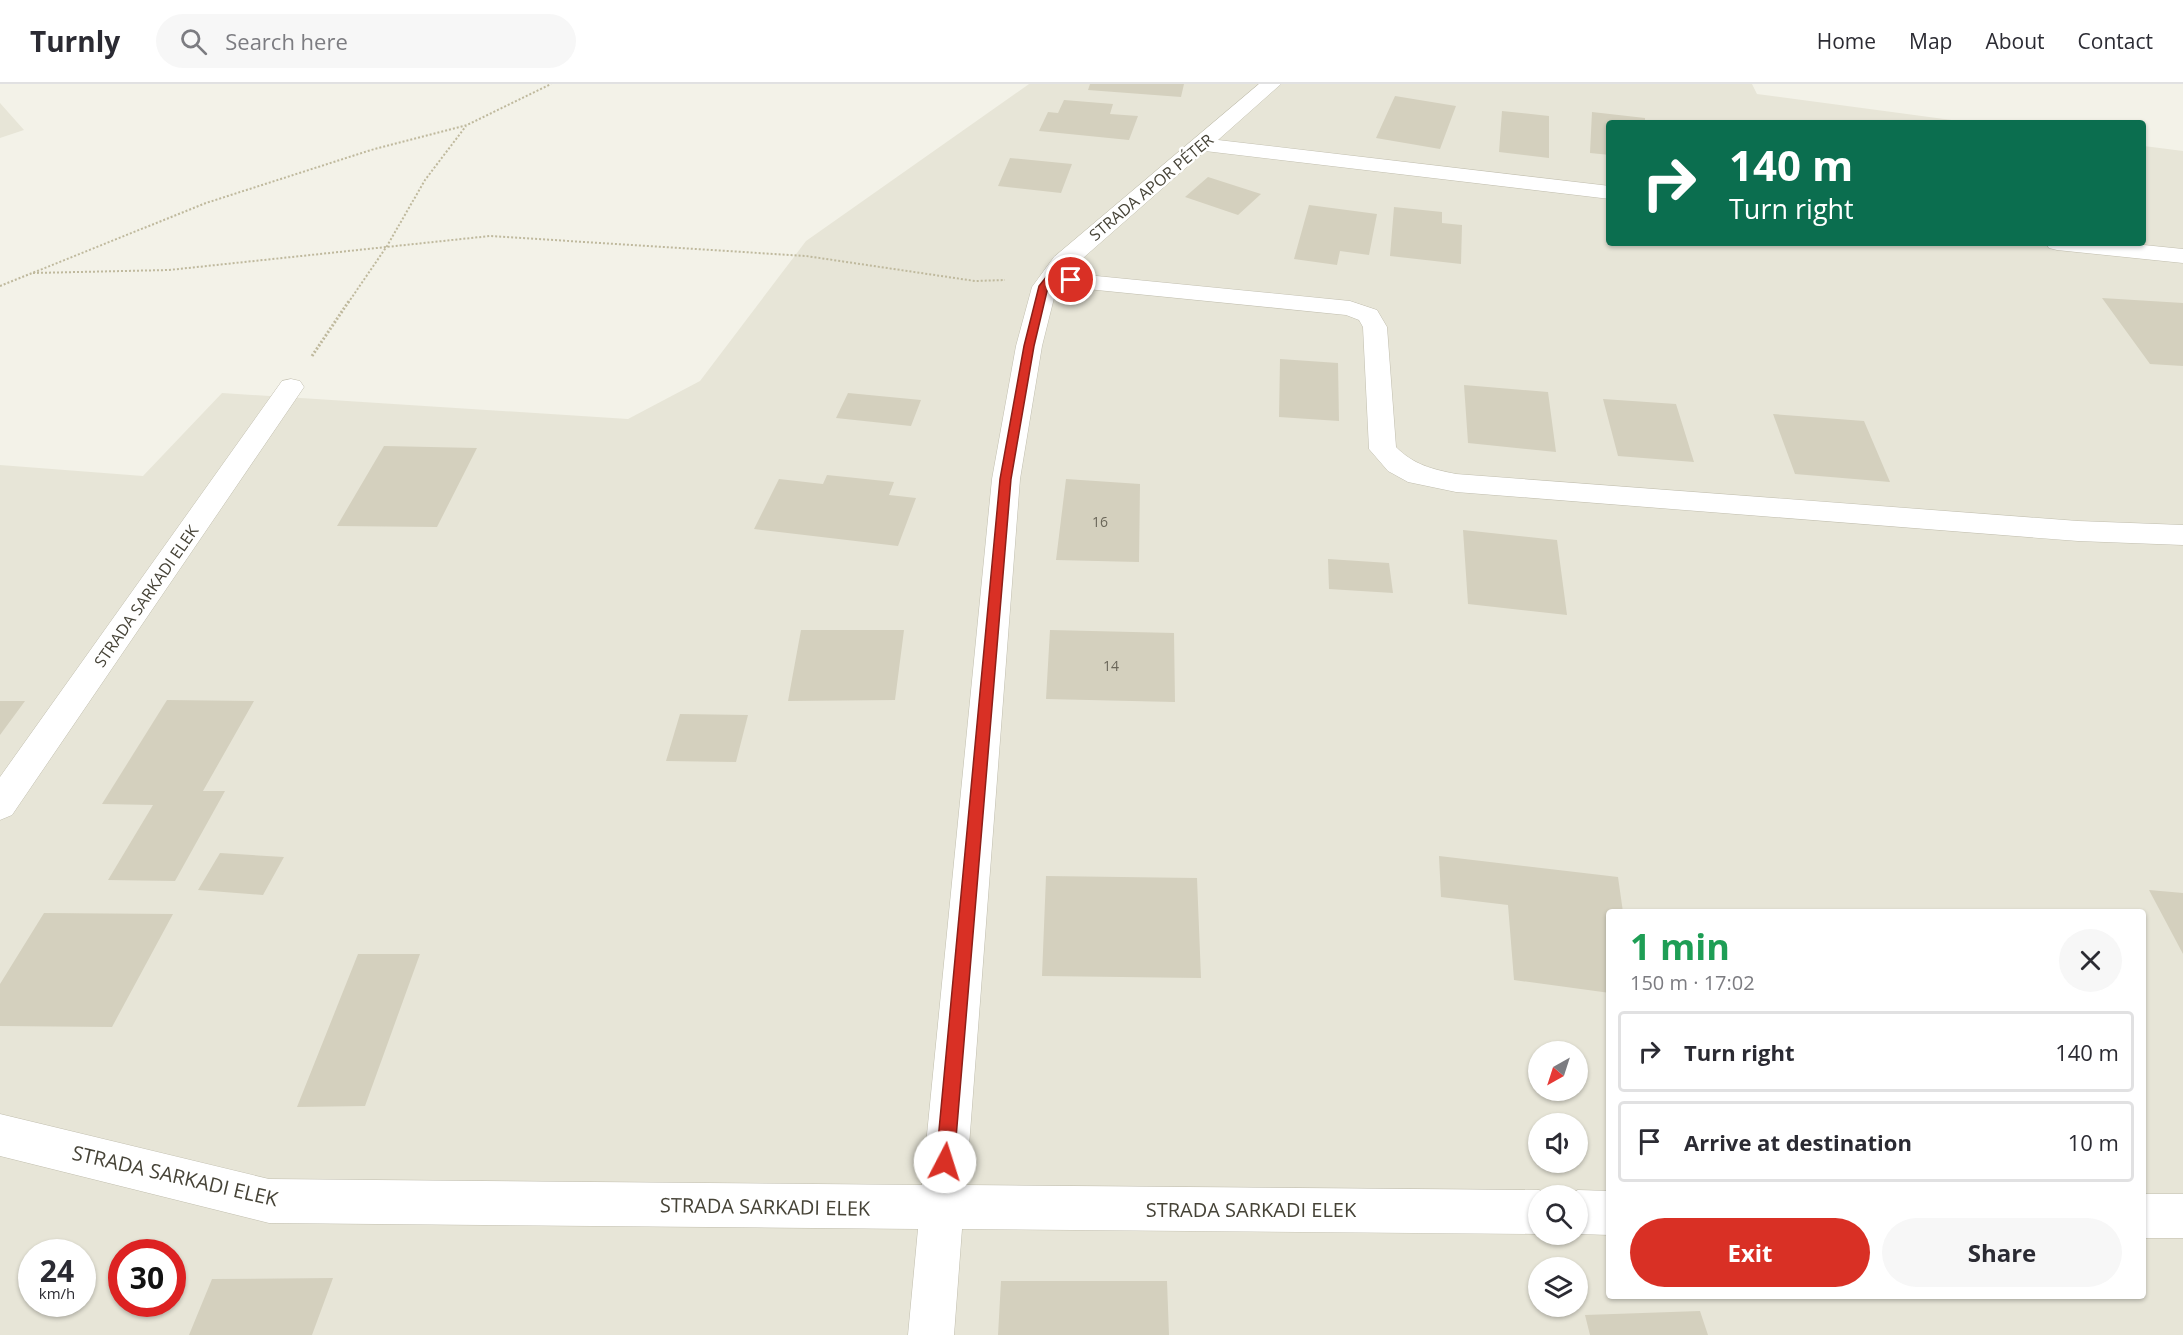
<!DOCTYPE html>
<html lang="en">
<head>
<meta charset="utf-8">
<style>
  :root { --surface:#fff; --page:#f7f7f7; --text:#2b2b33; --muted:#7c7c81; --line:#e1e1e2; --accent:#d93025 }
  body { margin:0; font-family:"Open Sans",sans-serif; background:var(--page); color:var(--text); height:100vh; display:flex; flex-direction:column; font-size:22px; white-space:nowrap }
  * { box-sizing:border-box; margin:0 }
  p { font-size:20px; color:var(--muted) }
  .icon { flex:none; width:33px; height:33px; fill:none; stroke:currentColor; stroke-width:2; stroke-linecap:round; stroke-linejoin:round }
  .map { position:relative; flex:1; overflow:hidden }
  .side { position:absolute; left:1606px; top:825px; width:540px; height:390px; display:flex; flex-direction:column; background:var(--surface); border-radius:6px; box-shadow:0 2px 4px #0004 }
  .side>* { flex:none }
  .top-card { position:absolute; left:1606px; top:36px; width:540px; height:126px; border-radius:6px; box-shadow:0 2px 4px #0004; background:#0b6e4f; color:#fff; overflow:hidden }
  .needle { width:39px; rotate:219deg }
  .controls { position:absolute; left:1528px; top:957px; display:grid; gap:12px }
  .controls a { display:grid; place-items:center; width:60px; height:60px; border-radius:50%; background:var(--surface); box-shadow:0 2px 4px #0004; font-size:30px }
  .speed { position:absolute; left:18px; top:1155px; display:flex; gap:12px; font-size:30px; font-weight:700; text-align:center }
  .speed>* { display:grid; place-content:center; width:78px; height:78px; border-radius:50%; background:var(--surface); box-shadow:0 2px 4px #0004; line-height:1 }
  .speed small { font-size:15px; font-weight:400 }
  .speed .limit { border:9px solid #d22; background:#fff; color:#111 }
  .pin { position:absolute; display:grid; place-items:center; width:51px; height:51px; color:#fff; margin:-26px; border:3px solid #fff; border-radius:50%; box-shadow:0 2px 6px #0007 }
  .me { position:absolute; width:66px; margin:-33px; rotate:5deg; stroke-linejoin:round; filter:drop-shadow(0 0 4px #0008) }
  .turn { display:flex; align-items:center; gap:21px; height:126px; padding:0 24px; font-size:27px }
  .turn .icon { width:78px; height:78px; stroke-width:2.5 }
  .turn b { display:block; font-size:42px; line-height:51px }
  .round { display:grid; place-items:center; flex:none; width:63px; height:63px; border-radius:32px; background:var(--page) }
  .summary { display:flex; align-items:center; justify-content:space-between; height:102px; padding:0 24px }
  h1 { font-size:36px; font-weight:700; line-height:45px; color:#1e9e55 }
  .cta { display:flex; gap:12px; margin-top:auto; padding:12px 24px }
  .cta a { flex:1; height:69px; border-radius:36px; background:var(--accent); color:#fff; font-size:24px; font-weight:700; line-height:69px; text-align:center }
  .cta a+a { background:var(--page); color:var(--text) }
  ul { padding:0; list-style:none }
  li { display:flex; align-items:center; gap:18px; height:81px; margin:0 12px 9px; padding:0 12px; border:3px solid var(--line); border-radius:6px }
  li div { flex:1 }
  li b { display:block; font-size:22px }
  li em { font-style:normal }
  header { display:flex; align-items:center; gap:36px; box-sizing:border-box; height:84px; padding:0 30px; background:var(--surface); border-bottom:2px solid var(--line) }
  header strong { font-size:28px }
  nav { display:flex; gap:33px; margin-inline-start:auto; font-size:21px }
  .search { width:420px; height:54px; background:var(--page); display:flex; align-items:center; gap:15px; box-sizing:border-box; padding:0 21px; border-radius:33px; color:var(--muted); font-size:22px }
  .map>svg:first-child { display:block }
  .residential { fill:#e7e5d7; fill-rule:evenodd }
  .building { fill:#d4d0be }
  .lines { fill:none; stroke-linecap:round; stroke-linejoin:round }
  .minor-casing { stroke:#c1beae; stroke-width:1 }
  .path-far1 { stroke:#bfb99d; stroke-width:2; stroke-dasharray:2 2; stroke-linecap:butt }
  .path { stroke:#bfb99d; stroke-width:3; stroke-dasharray:2 2; stroke-linecap:butt }
  .minor { fill:#fff; fill-rule:evenodd }
  .route { fill:#d93025; stroke:#8d1f18; stroke-width:1.5 }
  .labels { text-anchor:middle; stroke-width:4.5; stroke-linejoin:round; paint-order:stroke }
  .number-label { font-size:14px; fill:#6a6659 }
  .street-label { font-size:16px; fill:#464337; stroke:#fff }
  .near-street-label { font-size:20px; fill:#464337; stroke:#fff }
</style>
</head>
<body>
<header>
<strong>Turnly</strong>
<div class="search"><svg class="icon" aria-label="search" viewBox="0 0 24 24"><circle cx="10" cy="10" r="6"/><path d="M15 15l6 6"/></svg>Search here</div>
<nav><a>Home</a><a>Map</a><a>About</a><a>Contact</a></nav>
</header>
<div class="map">
<svg width="2183" height="1251" viewBox="0 0 2183 1251">
  <rect width="100%" height="100%" fill="#f3f2e8"/>
  <path class="residential" d="M1029 0H1752L1757 10 1974 39H1610V159H2144V62L2183 67V1251H0V381L143 392 222 309 628 335 700 297 806 157ZM1610 828H2144V1212H1610ZM1539 968H1578V1006H1539ZM1539 1040H1578V1078H1539ZM1539 1112H1578V1150H1539ZM32 1168H82V1220H32ZM122 1168H172V1220H122ZM1539 1184H1578V1222H1539Z
    M0 19 24 46 0 54Z"/>
  <path class="building" d="M1090 0H1184L1181 13 1088 6Z
    M1395 12 1456 22 1440 65 1376 54Z
    M1064 16 1113 20 1110 30 1138 32 1129 56 1039 47 1048 28 1058 29Z
    M1502 27 1549 32V74L1499 68Z
    M1592 28 1645 34V39H1610V71L1590 69Z
    M1010 74 1072 80 1061 109 998 102Z
    M1208 93 1261 110 1238 131 1185 113Z
    M1309 121 1377 130 1369 171 1340 167 1337 181 1294 175Z
    M1394 123 1442 128V139L1462 141 1461 180 1390 172Z
    M2102 214 2183 219V282L2150 280Z
    M1280 275 1338 279 1339 337 1279 333Z
    M1464 301 1548 308 1556 368 1468 359Z
    M848 309 921 316 911 342 836 334Z
    M1603 315 1676 320 1694 378 1618 372Z
    M1773 330 1864 337 1890 398 1795 390Z
    M384 362 477 364 437 443 337 442Z
    M827 391 894 398 889 411 916 414 898 462 754 445 779 395 823 400Z
    M1066 395 1140 400 1139 478 1056 476Z
    M1463 446 1557 456 1567 531 1468 520Z
    M1328 475 1389 479 1393 509 1329 505Z
    M801 546H904L895 616 788 617Z
    M1050 546 1174 549 1175 618 1046 615Z
    M167 616 254 617 203 707H225L175 797 108 796 153 721 102 720Z
    M0 617H25L0 651Z
    M680 630 748 631 736 678 666 677Z
    M220 769 284 773 263 811 198 806Z
    M1439 772 1618 793 1623 828H1610V909L1514 896 1508 821 1441 813Z
    M1046 792 1197 794 1201 894 1042 892Z
    M2149 806 2183 809V870Z
    M44 829 173 830 112 943 0 942V900Z
    M358 870H420L365 1022 297 1023Z
    M333 1194 312 1251H189L212 1195Z
    M1001 1197H1167L1169 1251H998Z
    M1700 1227 1708 1251H1590L1585 1231Z"/>
  <g class="lines">
    <defs>
      <path id="minor" d="M1259 0H1281L1218 56 1610 102V115L1205 67 1066 189 1350 217 1377 226 1387 243 1396 363C1414 381 1432 385 1456 390L2078 437 2183 441V461L2078 457 1456 408 1408 398 1388 387 1369 365 1363 243 1359 236 1346 231 1057 202 1042 262 1020 395 966 1101 1539 1106 1552 1112H1539V1150L962 1145 954 1251H908L918 1145 269 1139 0 1072V1030L269 1095 922 1101 992 395 1016 262 1032 203 1054 173Z
        M2046 159H2124L2183 165V179L2057 166 2049 164Z
        M291 295 300 297 304 303 12 731 0 736V693L282 297Z
        M1578 1106 1610 1107V1151L1578 1150V1112H1565Z
        M2144 1110H2183V1154H2144Z"/>
    </defs>
    <use href="#minor" class="minor-casing"/>
    <path class="path-far1" d="M33 189 169 186 490 152 806 172 975 197 1005 196
      M0 202 206 119 371 66 467 41 551 0
      M348 219 387 162 425 96 466 42"/>
    <path class="path" d="M312 272 349 217"/>
    <use href="#minor" class="minor"/>
  </g>
  <path class="route" d="M1050 191 1071 193 1076 196 1071 199 1053 197 1048 203 1034 262 1011 395 954 1078 951 1084 945 1086 939 1084 936 1078 1000 395 1024 262 1039 202 1047 192Z"/>
  <g class="labels">
    <g class="number-label">
      <text x="1100" y="443">16</text>
      <text x="1111" y="587">14</text>
    </g>
    <g class="street-label">
      <text transform="translate(1151 103) rotate(-40)" y="6">STRADA APOR PÉTER</text>
      <text transform="translate(146 512) rotate(-55)" y="6">STRADA SARKADI ELEK</text>
    </g>
    <g class="near-street-label">
      <text transform="translate(175 1092) rotate(13)" y="7">STRADA SARKADI ELEK</text>
      <text transform="translate(765 1123) rotate(1)" y="7">STRADA SARKADI ELEK</text>
      <text x="1251" y="1133">STRADA SARKADI ELEK</text>
    </g>
  </g>
</svg>
<div class="controls">
<a><svg class="needle" viewBox="-14 -14 28 28"><path d="M0-13l5 13h-10z" fill="#e53935"/><path d="M0 13l5-13h-10z" fill="#7c7c81"/></svg></a>
<a><svg class="icon" aria-label="sound" viewBox="0 0 24 24"><path d="M4 9h4l5-4v14l-5-4H4zM17 9q2 3 0 6"/></svg></a>
<a><svg class="icon" aria-label="search" viewBox="0 0 24 24"><circle cx="10" cy="10" r="6"/><path d="M15 15l6 6"/></svg></a>
<a><svg class="icon" aria-label="layers" viewBox="0 0 24 24"><path d="M12 4l9 5-9 5-9-5zM3 14l9 5 9-5"/></svg></a>
</div>
<div class="speed"><div>24<small>km/h</small></div><div class="limit">30</div></div>
<div class="pin" style="left:1071px;top:196px;background:#d93025"><svg class="icon" aria-label="arrive" viewBox="0 0 24 24"><path d="M6 21V4h12l-3 4 3 4H6"/></svg></div>
<svg class="me" style="left:945px;top:1078px" viewBox="-20 -20 40 40"><circle r="19" fill="#fff"/><path d="M0-13L10 11 0 6-10 11z" fill="#d93025"/></svg>
<div class="top-card">
<div class="turn"><svg class="icon" aria-label="right" viewBox="0 0 24 24"><path d="M7 20v-9h11M14 6l5 5-5 5"/></svg><div><b>140 m</b>Turn right</div></div>
</div>
<section class="side">
<div class="summary"><div><h1>1 min</h1><p>150 m · 17:02</p></div><a class="round"><svg class="icon" aria-label="close" viewBox="0 0 24 24"><path d="M6 6l12 12M18 6L6 18"/></svg></a></div>
<ul>
<li><svg class="icon" aria-label="right" viewBox="0 0 24 24"><path d="M7 20v-9h11M14 6l5 5-5 5"/></svg><div><b>Turn right</b></div><em>140 m</em></li>
<li><svg class="icon" aria-label="arrive" viewBox="0 0 24 24"><path d="M6 21V4h12l-3 4 3 4H6"/></svg><div><b>Arrive at destination</b></div><em>10 m</em></li>
</ul>
<div class="cta"><a>Exit</a><a>Share</a></div>
</section>
</div>
</body>
</html>
